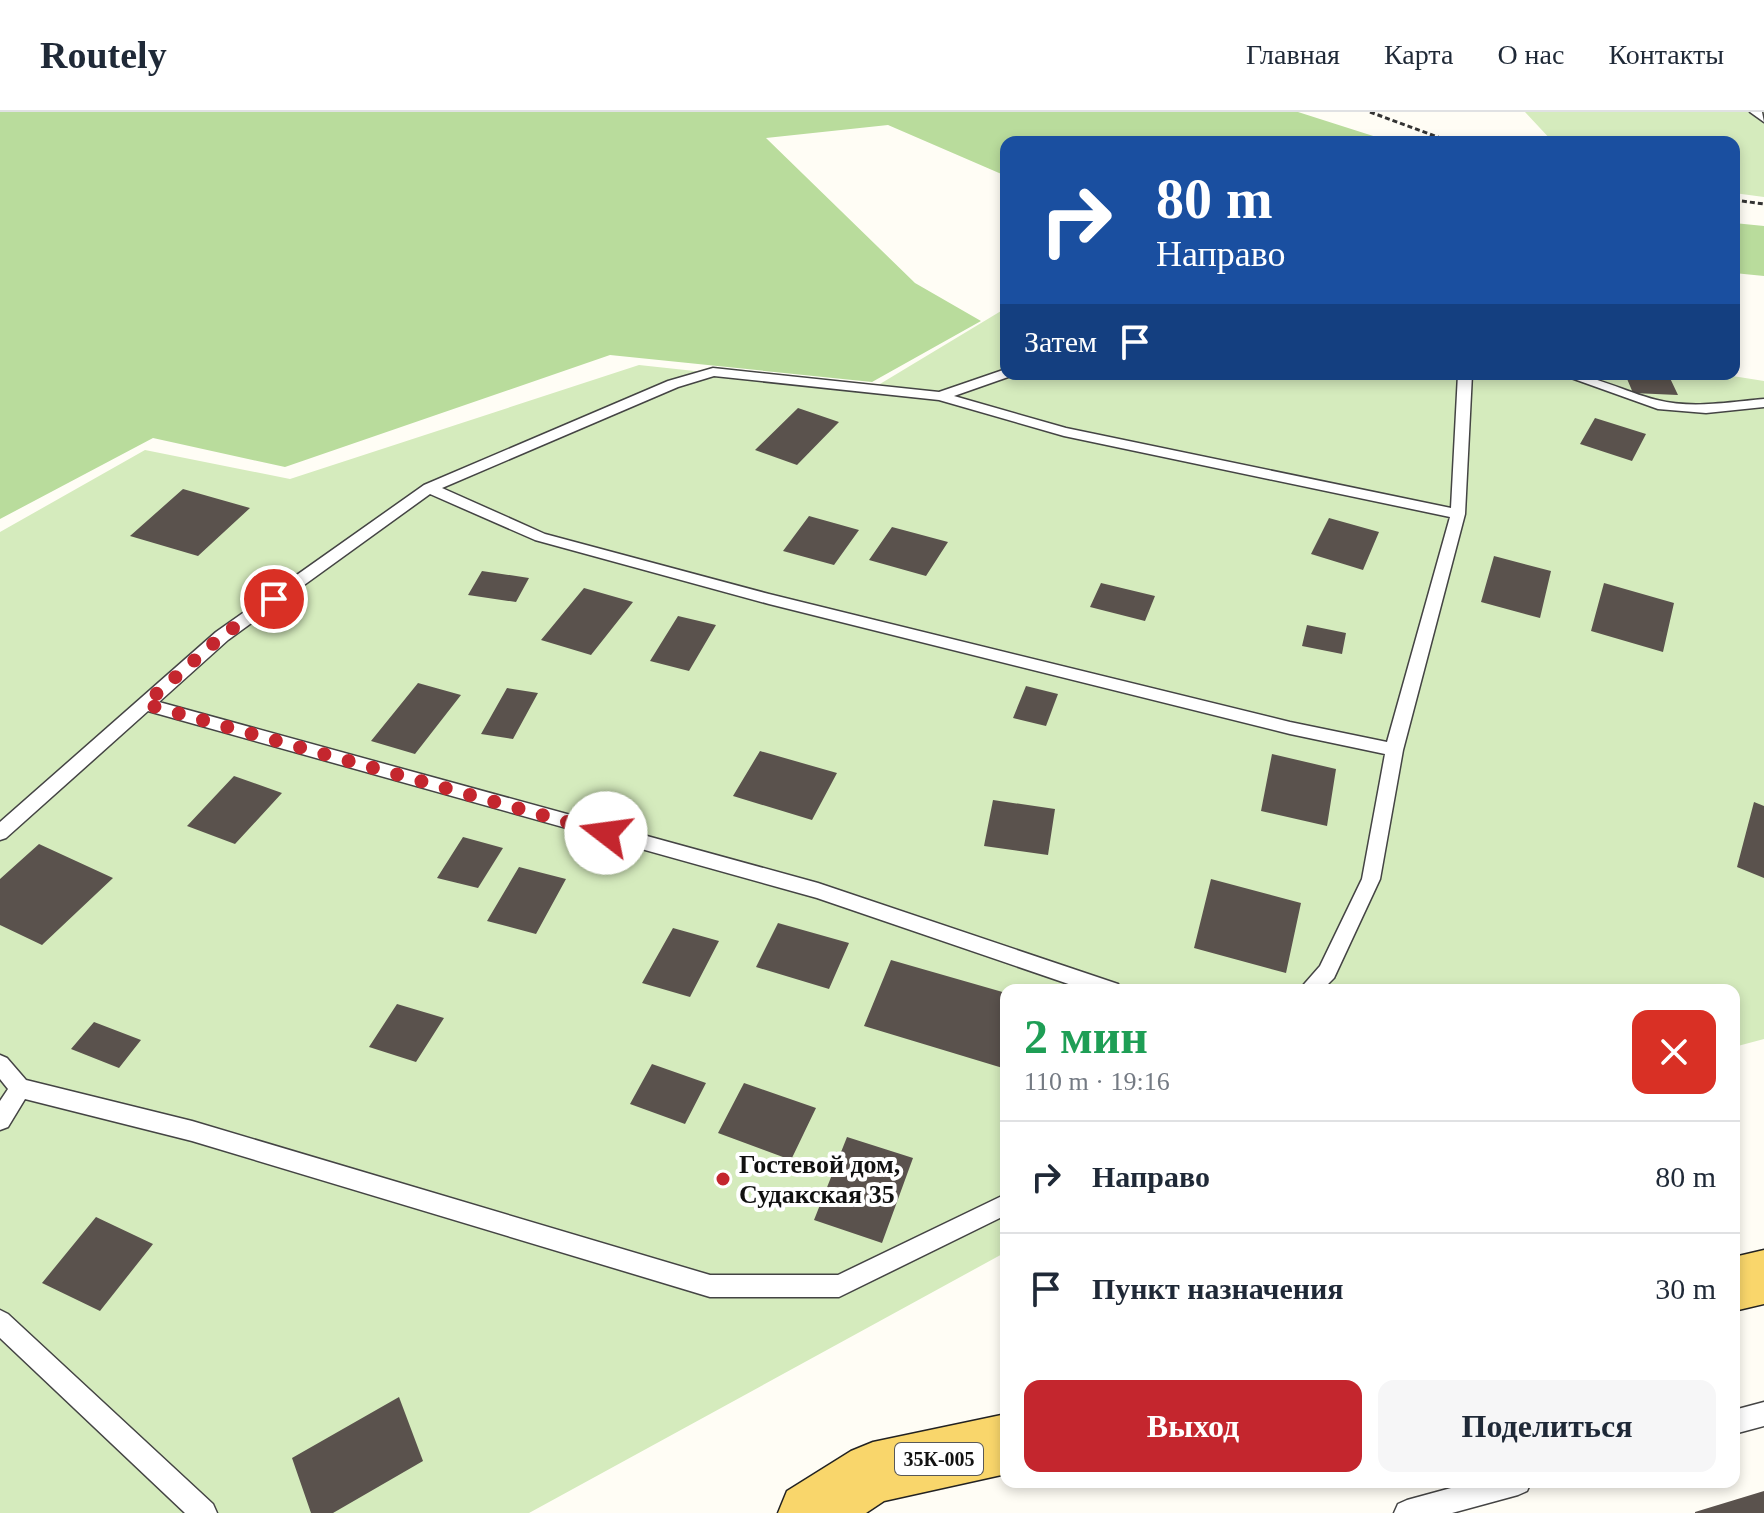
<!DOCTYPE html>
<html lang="ru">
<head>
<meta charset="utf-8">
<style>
  :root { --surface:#fff; --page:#f6f6f7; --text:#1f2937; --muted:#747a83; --line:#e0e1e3; --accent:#c4262e }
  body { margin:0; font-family:Georgia,serif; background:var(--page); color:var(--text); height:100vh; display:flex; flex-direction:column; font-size:30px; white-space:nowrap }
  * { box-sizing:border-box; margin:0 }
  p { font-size:26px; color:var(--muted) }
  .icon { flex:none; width:44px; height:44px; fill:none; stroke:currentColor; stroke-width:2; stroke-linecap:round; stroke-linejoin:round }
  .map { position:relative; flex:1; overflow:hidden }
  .details { position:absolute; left:1000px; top:872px; width:740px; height:504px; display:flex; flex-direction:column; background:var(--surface); border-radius:16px; box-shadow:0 4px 12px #0003 }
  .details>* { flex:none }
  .hud { position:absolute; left:1000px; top:24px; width:740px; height:244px; border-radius:16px; box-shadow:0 4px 12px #0003; background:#1a4fa0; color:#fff; overflow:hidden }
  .pin { position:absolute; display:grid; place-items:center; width:68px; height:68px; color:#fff; margin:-34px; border:4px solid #fff; border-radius:50%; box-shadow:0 2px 8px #0007 }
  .me { position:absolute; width:88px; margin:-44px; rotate:285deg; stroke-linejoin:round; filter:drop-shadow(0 0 6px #0008) }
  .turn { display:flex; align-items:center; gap:28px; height:168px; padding:0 24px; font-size:36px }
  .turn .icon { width:104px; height:104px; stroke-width:2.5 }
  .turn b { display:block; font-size:56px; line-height:68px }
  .then { display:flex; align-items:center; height:76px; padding:0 24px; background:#0003; gap:16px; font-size:30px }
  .round { display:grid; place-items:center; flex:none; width:84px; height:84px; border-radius:16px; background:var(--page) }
  .overview { display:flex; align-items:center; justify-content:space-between; height:136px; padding:0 24px }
  h1 { font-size:48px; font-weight:700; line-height:60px; color:#1e9e55 }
  .cta { display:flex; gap:16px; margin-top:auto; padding:16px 24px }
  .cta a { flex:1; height:92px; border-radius:16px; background:var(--accent); color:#fff; font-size:32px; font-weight:700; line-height:92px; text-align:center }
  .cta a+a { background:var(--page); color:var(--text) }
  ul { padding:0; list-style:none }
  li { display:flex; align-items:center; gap:24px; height:112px; padding:0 24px; border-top:2px solid var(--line) }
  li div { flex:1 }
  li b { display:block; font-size:30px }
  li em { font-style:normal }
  header { display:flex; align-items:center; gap:48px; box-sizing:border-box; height:112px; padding:0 40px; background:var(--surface); border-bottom:2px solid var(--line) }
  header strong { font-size:38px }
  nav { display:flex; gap:44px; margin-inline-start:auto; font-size:28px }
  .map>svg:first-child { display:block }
  .green { fill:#d5ebbd }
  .forest { fill:#b9dc9c }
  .building { fill:#5a524d }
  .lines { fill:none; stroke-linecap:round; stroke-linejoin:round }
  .service-casing { stroke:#444; stroke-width:3 }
  .primary-casing { stroke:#222; stroke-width:3 }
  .path { stroke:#333; stroke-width:3; stroke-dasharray:5 3; stroke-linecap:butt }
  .service { fill:#fff; fill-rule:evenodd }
  .primary { fill:#f9d66b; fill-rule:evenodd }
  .route { stroke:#c4262e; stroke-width:14; stroke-dasharray:0 25.2 }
  .poi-dot { fill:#c4262e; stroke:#fff; stroke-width:3 }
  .labels { text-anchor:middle; stroke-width:8; stroke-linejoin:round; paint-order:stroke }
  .shield { fill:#fff; stroke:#585858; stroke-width:2 }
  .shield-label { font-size:20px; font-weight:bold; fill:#111 }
  .near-poi-label { font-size:26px; font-weight:bold; fill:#111; stroke:#fff; text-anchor:start }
</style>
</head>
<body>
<header>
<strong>Routely</strong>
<nav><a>Главная</a><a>Карта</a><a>О нас</a><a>Контакты</a></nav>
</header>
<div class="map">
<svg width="1764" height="1401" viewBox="0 0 1764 1401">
  <rect width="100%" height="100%" fill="#fffdf5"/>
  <path class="green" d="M1525 0H1764V85L1734 81V30H1553Z
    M1006 196V262H1720L1764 269V927L1734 935V878H1006V1140L529 1401H0V420L145 338 290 367 639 253 870 278Z"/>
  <path class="forest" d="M0 0H1298L1392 30H1006V64L888 13 766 26 915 171 981 209 872 270 610 243 285 355 153 326 0 407Z
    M1734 111 1764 114V164L1734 161Z"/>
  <path class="building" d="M1625 262 1669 264 1678 283 1633 281Z
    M798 296 839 310 797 353 755 338Z
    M1595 306 1646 322 1632 349 1580 332Z
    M183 377 250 396 198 444 130 424Z
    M809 404 859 418 834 453 783 439Z
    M1329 406 1379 420 1363 458 1311 442Z
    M892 415 948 430 926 464 869 448Z
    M1494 444 1551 459 1540 506 1481 490Z
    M482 459 529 466 516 490 468 483Z
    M1101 471 1155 484 1145 509 1090 495Z
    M1604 471 1674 491 1663 540 1591 519Z
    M584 476 633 490 591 543 541 528Z
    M678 504 716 513 689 559 650 549Z
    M1307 513 1346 521 1342 542 1302 534Z
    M418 571 461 583 415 642 371 629Z
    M1026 574 1058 582 1046 614 1013 606Z
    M507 576 538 581 513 627 481 622Z
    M760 639 837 661 812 708 733 684Z
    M1272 642 1336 657 1327 714 1261 699Z
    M234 664 282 681 235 732 187 714Z
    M993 688 1055 697 1048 743 984 734Z
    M1754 690 1764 694V766L1737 755Z
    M463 725 503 736 478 776 437 766Z
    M39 732 113 766 42 833 0 813V767Z
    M519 755 566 767 536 822 487 809Z
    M1211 767 1301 791 1286 861 1194 836Z
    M778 811 849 831 829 877 756 855Z
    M673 816 719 829 690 885 642 871Z
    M891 848 1006 881V957L864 914Z
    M397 892 444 906 416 950 369 935Z
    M94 910 141 928 119 956 71 937Z
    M652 952 706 971 685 1012 630 992Z
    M744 971 816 996 791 1048 718 1021Z
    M847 1025 913 1046 882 1131 814 1108Z
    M96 1105 153 1132 100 1199 42 1171Z
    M399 1285 423 1349 333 1401H311L292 1346Z
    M1764 1379V1401H1695V1400Z"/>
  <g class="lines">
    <defs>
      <path id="service" d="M1750 0H1762L1764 10Z
        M713 256 939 280 1006 257V262L1011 264 954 284 1066 316 1451 396 1458 262H1472L1465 402 1403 638 1380 767 1334 866 1322 878H1299L1320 854 1362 767 1385 642 1290 622 769 492 535 428 430 382 228 528 159 590 818 771 1118 872 1121 878H1086L817 786 148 599 6 726 0 728V710L216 520 424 373 668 269ZM714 264 939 288 1064 324 1450 405 1387 630 1290 610 769 482 545 422 442 376 678 275Z
        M1560 262C1595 262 1624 280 1657 288 1692 297 1729 290 1764 287V295L1706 301 1658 297Z
        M0 943 7 946 26 968 192 1009 710 1163H838L1006 1082V1103L839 1185H710L192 1029 25 987 8 1015 0 1018V989L8 977 0 967Z
        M0 1198 8 1202 213 1392 217 1401H185L0 1226Z
        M1764 1290V1314L1734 1322V1298Z
        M1473 1370H1531L1527 1379 1518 1383 1452 1401H1394L1398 1392 1407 1388Z"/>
      <path id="primary" d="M1764 1138V1192L1734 1199V1145Z
        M1006 1302V1362L884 1389 866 1401H778L787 1379 851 1339 873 1330Z"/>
    </defs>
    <use href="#service" class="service-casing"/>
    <use href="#primary" class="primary-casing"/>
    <path class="path" d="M1370 0 1451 30
      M1734 88 1764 92"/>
    <use href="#service" class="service"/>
    <use href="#primary" class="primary"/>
  </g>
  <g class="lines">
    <path class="route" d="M274 487 222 524 145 592 606 721"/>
  </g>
  <circle class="poi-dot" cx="723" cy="1067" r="8"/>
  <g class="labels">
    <rect class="shield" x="895" y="1331" width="88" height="32" rx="6"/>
    <g class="shield-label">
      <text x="939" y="1354">35К-005</text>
    </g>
    <g class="near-poi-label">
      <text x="739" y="1061">Гостевой дом,<tspan x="739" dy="30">Судакская 35</tspan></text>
    </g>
  </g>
</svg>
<div class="pin" style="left:274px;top:487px;background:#d93025"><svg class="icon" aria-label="arrive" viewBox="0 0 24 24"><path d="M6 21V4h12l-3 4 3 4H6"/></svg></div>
<svg class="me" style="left:606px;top:721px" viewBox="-20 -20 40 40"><circle r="19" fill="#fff"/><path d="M0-13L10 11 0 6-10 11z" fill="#c4262e"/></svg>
<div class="hud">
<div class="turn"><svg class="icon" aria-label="right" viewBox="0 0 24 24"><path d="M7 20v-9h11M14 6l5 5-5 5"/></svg><div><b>80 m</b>Направо</div></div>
<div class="then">Затем<svg class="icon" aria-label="arrive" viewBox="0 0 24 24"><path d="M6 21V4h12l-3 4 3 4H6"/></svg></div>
</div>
<section class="details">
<div class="overview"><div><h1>2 мин</h1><p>110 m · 19:16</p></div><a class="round" style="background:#d93025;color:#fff"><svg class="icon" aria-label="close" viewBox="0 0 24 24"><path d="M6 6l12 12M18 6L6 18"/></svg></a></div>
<ul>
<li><svg class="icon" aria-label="right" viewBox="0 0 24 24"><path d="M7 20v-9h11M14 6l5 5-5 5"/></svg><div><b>Направо</b></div><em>80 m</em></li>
<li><svg class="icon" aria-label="arrive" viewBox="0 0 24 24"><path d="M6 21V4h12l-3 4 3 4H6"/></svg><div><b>Пункт назначения</b></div><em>30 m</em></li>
</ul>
<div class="cta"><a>Выход</a><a>Поделиться</a></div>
</section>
</div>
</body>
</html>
